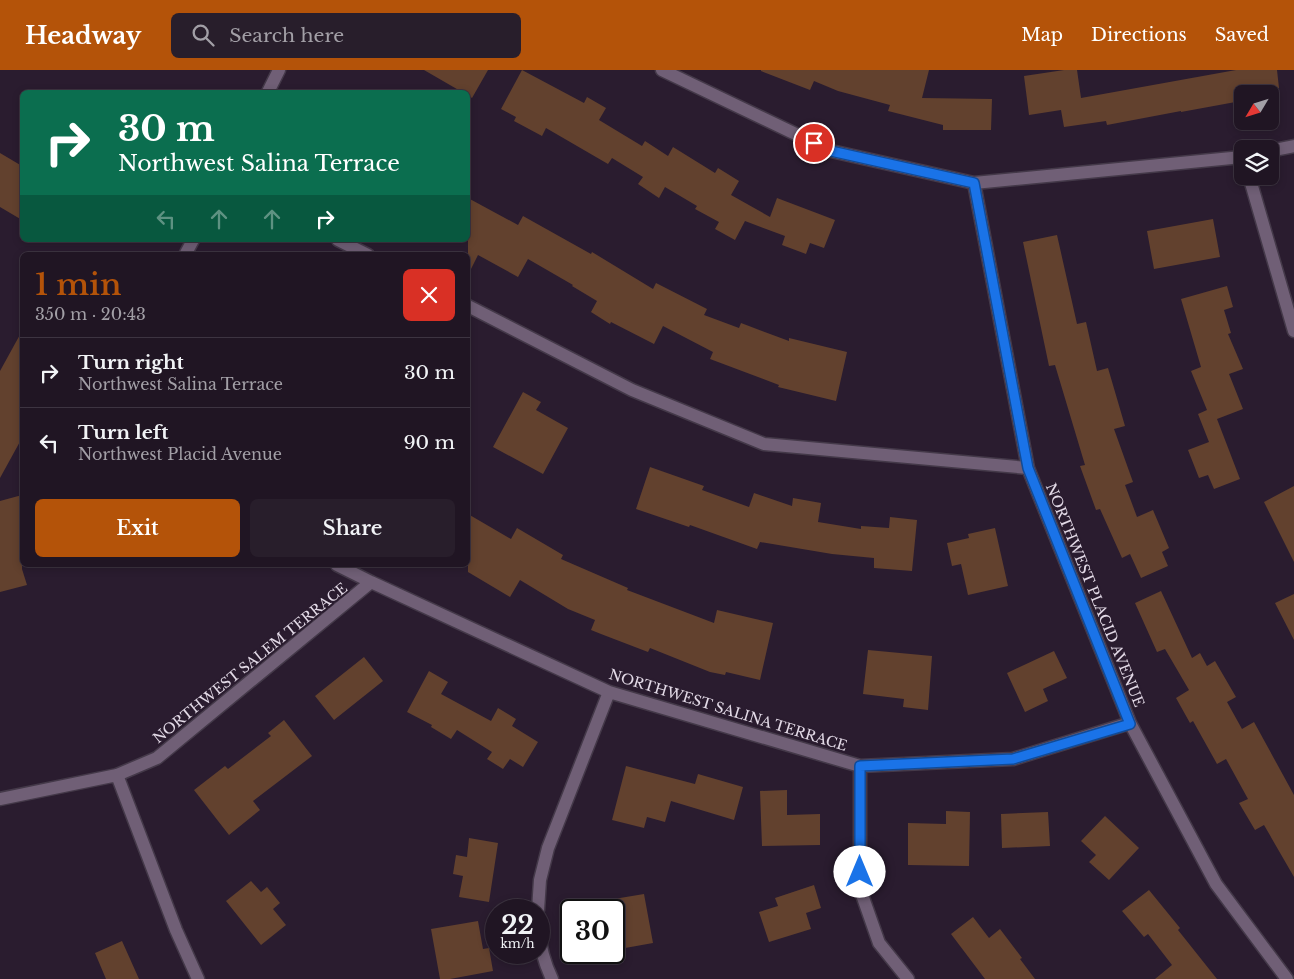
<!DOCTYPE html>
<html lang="en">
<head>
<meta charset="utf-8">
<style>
  :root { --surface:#201523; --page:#281e2b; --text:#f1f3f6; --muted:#a29fa6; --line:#3d3441; --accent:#b45309 }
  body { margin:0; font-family:"Libre Baskerville",serif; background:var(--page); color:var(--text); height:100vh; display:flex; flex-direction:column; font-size:19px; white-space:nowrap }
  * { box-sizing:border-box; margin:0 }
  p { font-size:16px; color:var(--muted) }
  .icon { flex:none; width:28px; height:28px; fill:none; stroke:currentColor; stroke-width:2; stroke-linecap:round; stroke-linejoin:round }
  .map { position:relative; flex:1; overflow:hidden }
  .sheet { position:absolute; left:20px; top:182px; width:450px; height:315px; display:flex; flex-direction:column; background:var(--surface); border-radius:8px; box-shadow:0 2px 8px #0003,0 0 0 1px var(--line) }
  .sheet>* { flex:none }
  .guide { position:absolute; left:20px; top:20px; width:450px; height:152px; border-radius:8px; box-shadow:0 2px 8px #0003,0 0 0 1px var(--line); background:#0b6e4f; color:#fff; overflow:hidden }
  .needle { width:32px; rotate:232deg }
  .tools { position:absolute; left:1234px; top:15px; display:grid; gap:10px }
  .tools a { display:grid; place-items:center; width:45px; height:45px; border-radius:8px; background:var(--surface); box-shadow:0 2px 8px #0003,0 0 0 1px var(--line); font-size:25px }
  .speed { position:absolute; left:485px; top:829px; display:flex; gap:10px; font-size:25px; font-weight:700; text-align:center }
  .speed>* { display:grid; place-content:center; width:65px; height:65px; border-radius:50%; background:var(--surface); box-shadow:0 2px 8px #0003,0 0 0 1px var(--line); line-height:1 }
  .speed small { font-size:12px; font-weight:400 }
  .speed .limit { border:2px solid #111; border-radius:8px; background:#fff; color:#111 }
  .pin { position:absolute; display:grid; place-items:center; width:42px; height:42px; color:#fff; margin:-21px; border:2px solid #fff; border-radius:50%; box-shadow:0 1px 5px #0007 }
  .me { position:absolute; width:55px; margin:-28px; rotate:0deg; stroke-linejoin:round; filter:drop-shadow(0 0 4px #0008) }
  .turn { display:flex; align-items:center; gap:18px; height:105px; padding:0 15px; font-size:22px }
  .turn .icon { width:65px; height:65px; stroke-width:2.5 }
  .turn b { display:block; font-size:35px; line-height:42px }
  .lanes { display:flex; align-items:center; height:48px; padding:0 15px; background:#0003; justify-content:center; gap:25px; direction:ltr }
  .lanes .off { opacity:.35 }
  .round { display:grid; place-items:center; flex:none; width:52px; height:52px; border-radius:8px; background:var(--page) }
  .overview { display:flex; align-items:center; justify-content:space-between; height:85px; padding:0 15px }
  h1 { font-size:30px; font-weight:600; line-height:38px; color:var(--accent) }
  .button { display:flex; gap:10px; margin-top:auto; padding:10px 15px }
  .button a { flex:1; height:58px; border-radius:8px; background:var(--accent); color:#fff; font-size:20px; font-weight:600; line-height:58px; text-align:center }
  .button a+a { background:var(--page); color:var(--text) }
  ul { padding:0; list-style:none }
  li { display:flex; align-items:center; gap:15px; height:70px; padding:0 15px; border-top:1px solid var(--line) }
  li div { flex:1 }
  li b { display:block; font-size:19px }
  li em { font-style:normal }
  header { display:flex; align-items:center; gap:30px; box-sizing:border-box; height:70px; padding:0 25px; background:var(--accent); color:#fff }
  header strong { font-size:24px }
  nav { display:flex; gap:28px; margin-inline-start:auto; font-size:18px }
  .search { width:350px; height:45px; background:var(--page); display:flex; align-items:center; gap:12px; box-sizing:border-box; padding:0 18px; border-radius:8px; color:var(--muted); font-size:19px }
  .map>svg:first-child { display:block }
  .building { fill:#62412e }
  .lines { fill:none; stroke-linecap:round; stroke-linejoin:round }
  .minor-casing { stroke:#443949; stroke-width:15 }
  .minor { stroke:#705f76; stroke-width:12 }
  .route-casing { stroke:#114b97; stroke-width:12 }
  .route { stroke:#1a73e8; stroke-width:9 }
  .labels { text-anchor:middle; stroke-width:4; stroke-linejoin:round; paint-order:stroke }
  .street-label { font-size:14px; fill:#e3dae7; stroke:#2a1c2f }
</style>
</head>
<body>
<header>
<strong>Headway</strong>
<div class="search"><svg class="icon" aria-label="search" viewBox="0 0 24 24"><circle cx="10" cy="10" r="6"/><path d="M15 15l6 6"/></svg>Search here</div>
<nav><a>Map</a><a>Directions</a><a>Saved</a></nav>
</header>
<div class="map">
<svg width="1294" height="909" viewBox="0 0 1294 909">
  <rect width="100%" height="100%" fill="#2a1c2f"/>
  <path class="building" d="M424 0H488L472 28 468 25V22H462Z
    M522 0 584 33 587 27 606 38 599 50 642 76 645 71 668 86 673 77 715 103 718 98 739 111 731 125 770 147 777 128 835 150 824 178 810 173 806 184 782 175 785 166 745 151 735 170 715 159 719 152 695 139 697 136 665 117 659 128 638 114 643 107 612 88 608 94 546 58 542 66 514 51 516 47 501 39Z
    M761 0H929L922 28 992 29 991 60H943V55L888 41 890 35 838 21 814 11 810 20 761 1Z
    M1064 0H1077L1081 28 1236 0H1277L1279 18 1239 23 1241 31 1181 42V41L1107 55 1106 51 1064 57 1061 40 1029 45 1024 6Z
    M0 83 22 96V150L0 137Z
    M468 128 518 155 523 146 591 184 592 182 653 219 656 213 707 239 704 245 739 258 741 253 789 271V268L847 282 836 331 778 317 779 315 710 289 713 282 663 256 654 274 611 252 610 254 591 242 597 231 572 216 573 215 528 189 518 207 478 185 468 205Z
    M1213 149 1220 187 1154 199 1147 161Z
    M1057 165 1077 254 1086 252 1097 301 1108 298 1125 356 1114 359 1133 412 1125 415 1137 447 1153 440 1169 478 1162 482 1168 496 1141 508 1130 484 1122 488 1100 439 1096 440 1080 396 1085 395 1055 295 1049 296 1023 172Z
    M1227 216 1233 237 1224 240 1231 263 1228 264 1243 299 1229 304 1243 339 1217 349 1240 409 1214 419 1208 405 1199 408 1188 380 1209 372 1198 344 1207 340 1191 301 1201 297 1181 229Z
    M22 261V368L0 408V301Z
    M523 322 541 332 536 340 568 358 543 404 493 377Z
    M650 397 704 416 702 420 749 437 754 423 792 436 793 428 821 433 818 452 861 459V456L889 458 890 447 917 450 912 501 874 498V488L832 484 760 472 757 479 690 455 689 457 636 439Z
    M1294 416V492L1264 432Z
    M22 425V499L27 515 0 522V431Z
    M468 444 511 469 517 458 563 485 561 489 628 518 627 520 714 553 717 540 773 553 760 610 726 602 725 605 710 602 650 578 648 582 601 564 591 560 595 550 568 539 520 510 510 527 468 502Z
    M995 458 1008 516 968 525 961 494 952 496 947 473 969 468 968 464Z
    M1161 521 1192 588 1200 583 1207 596 1215 591 1236 627 1227 632 1242 659 1254 652 1294 725V807L1264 755 1255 760 1239 733 1248 729 1226 689 1217 694 1193 651 1190 653 1176 628 1189 620 1165 579 1157 582 1135 533Z
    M1294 524V570L1275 533Z
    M868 580 932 586 928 640 903 637 904 629 863 624Z
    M1054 581 1067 608 1043 619 1048 631 1025 642 1007 603Z
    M364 587 383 611 334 650 315 626Z
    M429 601 448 612 441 624 491 651 498 638 516 649 512 656 538 672 523 697 510 689 503 699 487 689 492 682 457 660 451 669 431 657 432 655 407 642Z
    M284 650 312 686 253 731 260 740 229 765 194 720 225 696 228 699 271 666 268 663Z
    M626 696 695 714 698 704 743 717 734 750 671 731 665 752 647 747 644 758 612 750Z
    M787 720V745L820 744V775L762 776 760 721Z
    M946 741 970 742 969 796 908 795V753L946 754Z
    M1048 742 1050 776 1002 778 1001 744Z
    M1105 746 1139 778 1109 810 1089 792 1096 785 1081 771Z
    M469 768 498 773 489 832 459 827 463 806 453 804 456 785 467 787Z
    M251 811 261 822 267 817 280 833 273 839 286 855 261 875 226 831Z
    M814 815 821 838 806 843 811 859 769 872 759 842 778 836 775 828Z
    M1149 820 1180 858 1178 860 1217 909H1155L1172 895 1148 864 1144 867 1122 841Z
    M644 824 653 873 614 880V829Z
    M973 847 989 868 1000 859 1022 888 1020 889 1035 909H985L951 864Z
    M478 851 483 879 489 878 493 901 450 909H440L431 859Z
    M122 871 139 909H106L95 883Z"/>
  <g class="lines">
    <defs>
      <path id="minor" d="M662 0 831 81 974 113 1242 87
        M268 22 279 0
        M1270 81 1294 76
        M1249 106 1294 261
        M974 113 1028 398 1130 653 1216 814 1287 909
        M338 170 368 185
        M185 185 193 170
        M468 236 632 320 764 374 1028 398
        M337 495 371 512 609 622 860 696 1013 689 1130 653
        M860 696V819L879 873 908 909
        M117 705 176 860 198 909
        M0 729 117 705 157 688 371 512
        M538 840 540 810 548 778 609 622
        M539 861C540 878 545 894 552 909"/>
    </defs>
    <use href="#minor" class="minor-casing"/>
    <use href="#minor" class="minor"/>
  </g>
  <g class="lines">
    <defs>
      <path id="route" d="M814 73 831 81 974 113 1028 398 1130 654 1013 689 860 696V802"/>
    </defs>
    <use href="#route" class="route-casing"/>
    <use href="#route" class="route"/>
  </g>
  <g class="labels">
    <g class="street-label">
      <text transform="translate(1095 525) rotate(68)" y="5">NORTHWEST PLACID AVENUE</text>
      <text transform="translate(250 593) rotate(-39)" y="5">NORTHWEST SALEM TERRACE</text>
      <text transform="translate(728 640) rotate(17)" y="5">NORTHWEST SALINA TERRACE</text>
    </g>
  </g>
</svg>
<div class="tools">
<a><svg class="needle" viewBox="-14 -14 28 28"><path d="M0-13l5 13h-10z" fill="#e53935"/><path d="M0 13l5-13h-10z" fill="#a29fa6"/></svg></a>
<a><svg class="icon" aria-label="layers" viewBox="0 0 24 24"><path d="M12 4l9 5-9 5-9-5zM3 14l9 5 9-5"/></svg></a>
</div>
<div class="speed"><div>22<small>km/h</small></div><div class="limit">30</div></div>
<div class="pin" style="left:814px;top:73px;background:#d93025"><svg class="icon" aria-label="arrive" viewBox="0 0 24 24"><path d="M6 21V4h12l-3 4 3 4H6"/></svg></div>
<svg class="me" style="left:860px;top:802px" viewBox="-20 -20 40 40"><circle r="19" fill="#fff"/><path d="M0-13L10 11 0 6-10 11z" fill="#1a73e8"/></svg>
<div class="guide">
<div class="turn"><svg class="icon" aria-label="right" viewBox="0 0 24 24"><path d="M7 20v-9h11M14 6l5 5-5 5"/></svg><div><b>30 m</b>Northwest Salina Terrace</div></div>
<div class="lanes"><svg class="icon off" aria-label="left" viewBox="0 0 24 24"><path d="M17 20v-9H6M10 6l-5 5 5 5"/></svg><svg class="icon off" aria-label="ahead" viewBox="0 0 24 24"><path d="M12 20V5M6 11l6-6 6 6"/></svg><svg class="icon off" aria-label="ahead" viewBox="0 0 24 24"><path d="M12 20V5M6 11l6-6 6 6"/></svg><svg class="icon" aria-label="right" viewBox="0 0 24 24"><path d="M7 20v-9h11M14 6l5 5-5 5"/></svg></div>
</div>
<section class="sheet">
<div class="overview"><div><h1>1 min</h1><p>350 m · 20:43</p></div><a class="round" style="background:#d93025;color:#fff"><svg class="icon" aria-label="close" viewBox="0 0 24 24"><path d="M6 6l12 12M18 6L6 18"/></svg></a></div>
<ul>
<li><svg class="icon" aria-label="right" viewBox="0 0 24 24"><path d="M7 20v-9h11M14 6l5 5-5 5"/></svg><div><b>Turn right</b><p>Northwest Salina Terrace</p></div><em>30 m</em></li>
<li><svg class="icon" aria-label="left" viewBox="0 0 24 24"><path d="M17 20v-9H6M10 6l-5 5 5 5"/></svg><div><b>Turn left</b><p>Northwest Placid Avenue</p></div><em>90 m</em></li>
</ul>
<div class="button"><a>Exit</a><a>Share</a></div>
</section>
</div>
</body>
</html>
